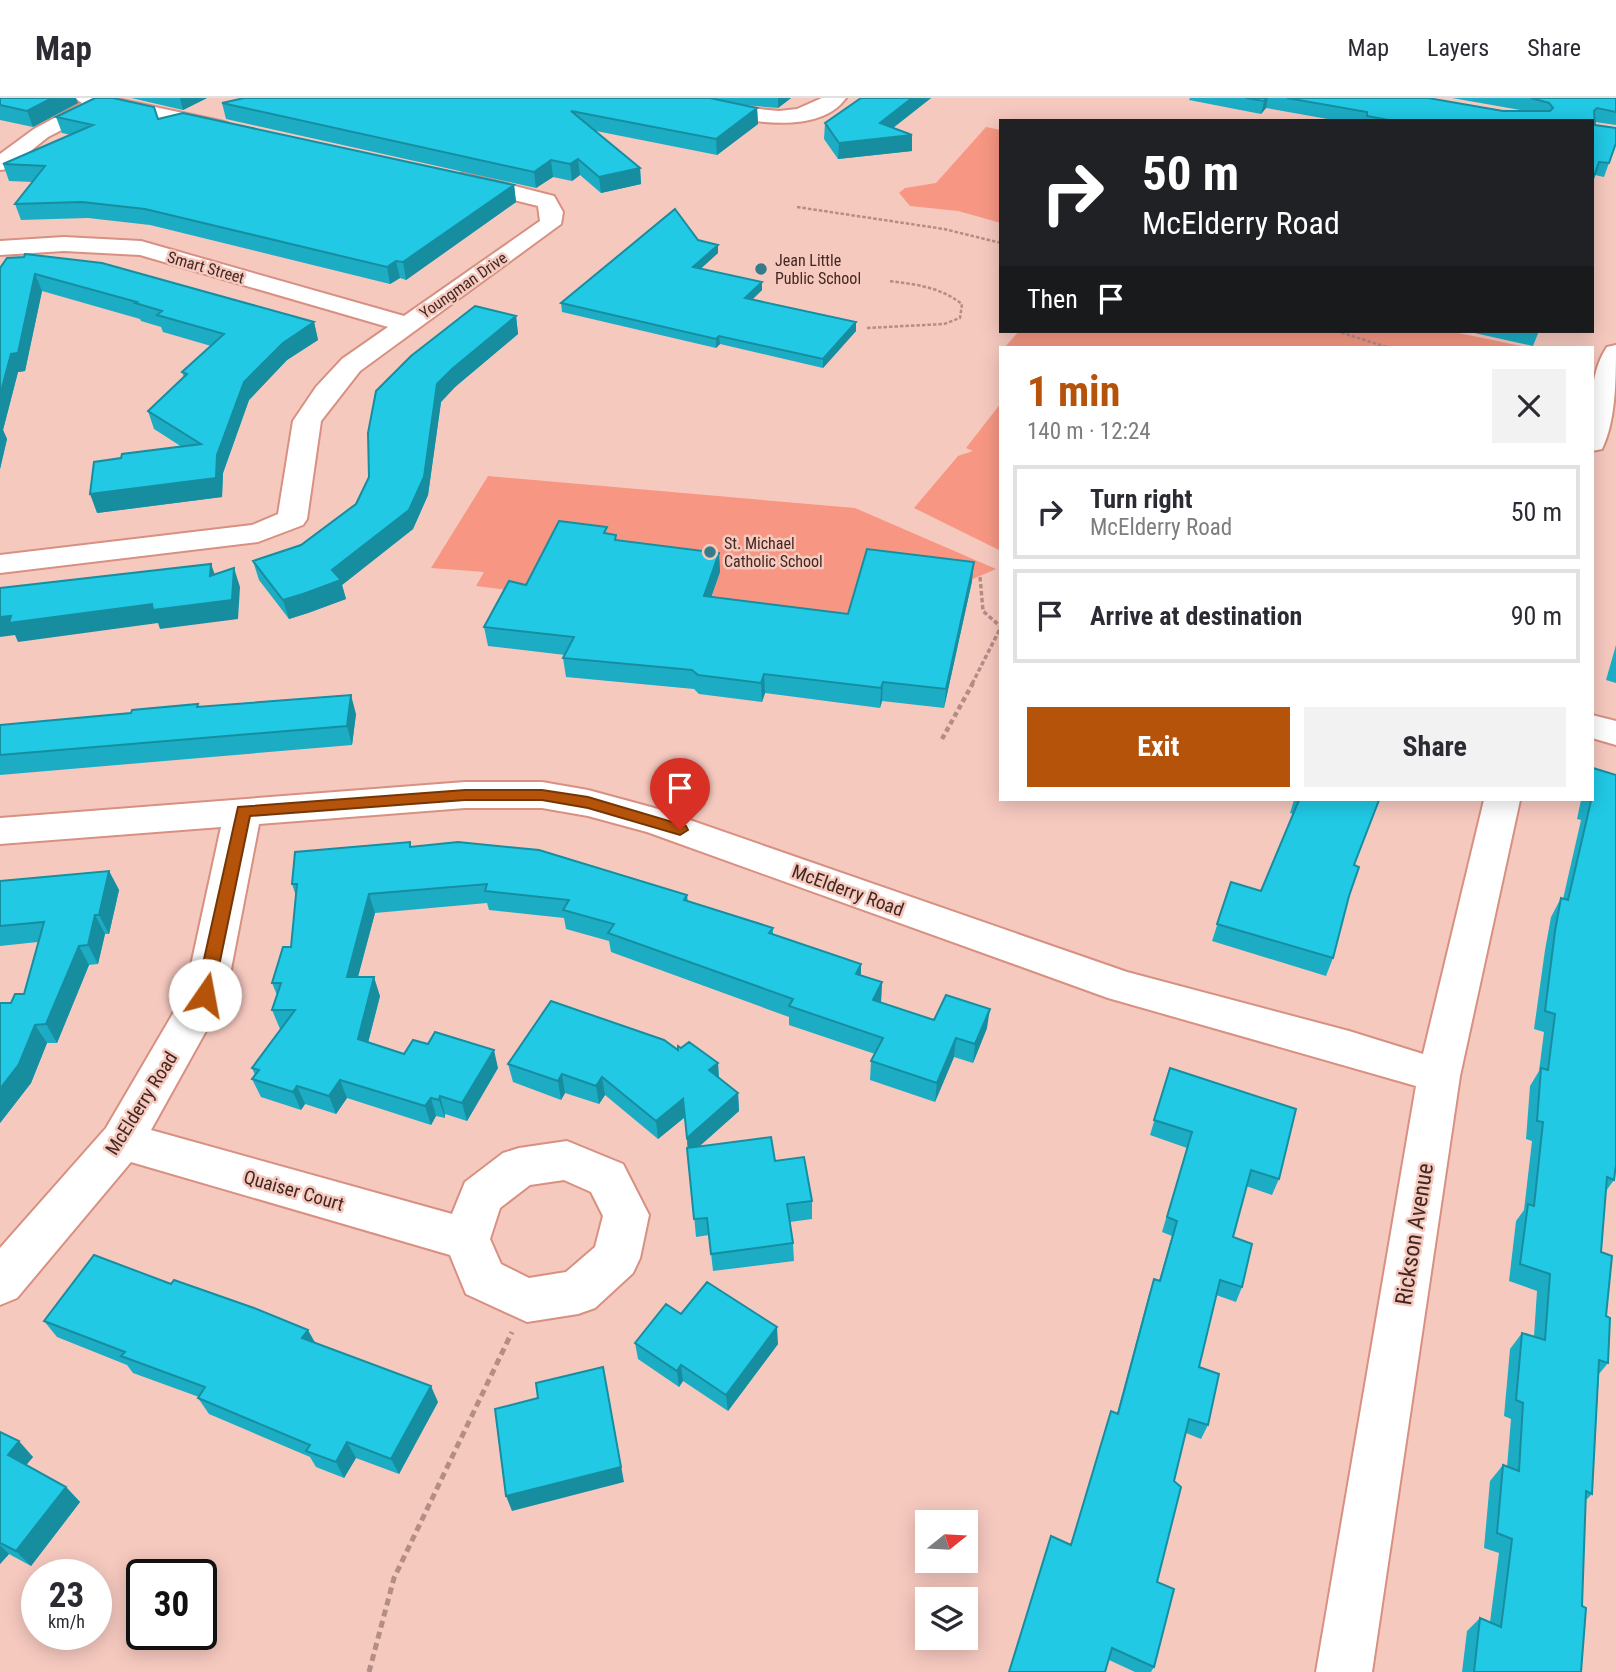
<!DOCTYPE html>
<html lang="en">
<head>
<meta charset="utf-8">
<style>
  :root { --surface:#fff; --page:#f2f2f3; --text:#2b2b33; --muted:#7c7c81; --line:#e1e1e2; --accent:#b45309 }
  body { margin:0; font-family:"Roboto Condensed",sans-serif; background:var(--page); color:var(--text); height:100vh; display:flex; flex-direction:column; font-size:26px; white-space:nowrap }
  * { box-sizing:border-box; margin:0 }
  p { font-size:23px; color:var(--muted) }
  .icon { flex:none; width:38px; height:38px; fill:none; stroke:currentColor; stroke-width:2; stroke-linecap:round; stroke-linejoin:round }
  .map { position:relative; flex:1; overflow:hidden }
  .details { position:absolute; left:999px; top:248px; width:595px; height:455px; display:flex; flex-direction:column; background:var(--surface); border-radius:0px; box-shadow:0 4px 18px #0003 }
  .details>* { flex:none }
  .banner { position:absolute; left:999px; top:21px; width:595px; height:214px; border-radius:0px; box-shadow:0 4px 18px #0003; background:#202124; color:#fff; overflow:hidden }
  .needle { width:46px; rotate:72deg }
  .controls { position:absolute; left:915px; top:1412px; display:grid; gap:14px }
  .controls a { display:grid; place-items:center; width:63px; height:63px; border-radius:0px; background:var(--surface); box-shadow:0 4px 18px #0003; font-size:35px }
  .speed { position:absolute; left:21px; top:1461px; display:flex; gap:14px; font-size:35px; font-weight:700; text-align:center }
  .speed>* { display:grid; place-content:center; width:91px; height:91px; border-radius:50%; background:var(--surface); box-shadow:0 4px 18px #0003; line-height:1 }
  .speed small { font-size:18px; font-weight:400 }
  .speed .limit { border:4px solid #111; border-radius:10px; background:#fff; color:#111 }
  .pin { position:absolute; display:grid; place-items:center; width:60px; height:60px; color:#fff; margin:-72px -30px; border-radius:50% 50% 50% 0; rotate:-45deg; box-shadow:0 0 7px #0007 }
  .pin .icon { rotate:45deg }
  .me { position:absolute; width:77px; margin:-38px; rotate:12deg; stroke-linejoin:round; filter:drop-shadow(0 0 5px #0008) }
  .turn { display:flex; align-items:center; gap:24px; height:147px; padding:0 28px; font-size:32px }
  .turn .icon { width:91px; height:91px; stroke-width:2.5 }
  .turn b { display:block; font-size:49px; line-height:60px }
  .then { display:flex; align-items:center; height:66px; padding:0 28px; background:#0003; gap:14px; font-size:26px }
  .round { display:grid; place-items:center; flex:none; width:74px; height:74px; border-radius:0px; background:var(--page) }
  .summary { display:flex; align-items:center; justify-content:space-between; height:119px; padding:0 28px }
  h1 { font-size:42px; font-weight:700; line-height:52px; color:var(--accent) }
  .primary-button { display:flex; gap:14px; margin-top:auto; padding:14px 28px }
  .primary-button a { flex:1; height:80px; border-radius:0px; background:var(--accent); color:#fff; font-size:28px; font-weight:700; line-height:80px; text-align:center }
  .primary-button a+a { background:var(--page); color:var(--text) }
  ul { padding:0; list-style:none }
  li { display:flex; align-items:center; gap:21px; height:94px; margin:0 14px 10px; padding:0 14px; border:4px solid var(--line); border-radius:0px }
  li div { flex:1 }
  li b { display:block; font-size:26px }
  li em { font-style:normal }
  header { display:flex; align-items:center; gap:42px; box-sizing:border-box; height:98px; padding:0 35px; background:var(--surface); border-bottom:2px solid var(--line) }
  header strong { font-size:33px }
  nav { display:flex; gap:38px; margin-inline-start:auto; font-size:24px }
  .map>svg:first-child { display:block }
  .green { fill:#f79783 }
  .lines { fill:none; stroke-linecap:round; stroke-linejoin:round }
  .street-casing { stroke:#d79081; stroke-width:4 }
  .path-far3 { stroke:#b48d84; stroke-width:2.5; stroke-dasharray:3.5 2; stroke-linecap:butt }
  .path-far2 { stroke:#b48d84; stroke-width:3.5; stroke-dasharray:4.5 2.5; stroke-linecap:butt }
  .path-far1 { stroke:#b48d84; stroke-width:4.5; stroke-dasharray:5 3.5; stroke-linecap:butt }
  .path { stroke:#b48d84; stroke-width:5; stroke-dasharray:7 4.5; stroke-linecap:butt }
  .street { fill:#fff; fill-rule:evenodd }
  .wall { fill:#1cadc5 }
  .shaded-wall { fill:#178da0 }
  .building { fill:#21c9e5; stroke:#178da0; stroke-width:2 }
  .route { fill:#b45309; stroke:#753606; stroke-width:2 }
  .poi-dot { fill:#367b89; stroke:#f6c9bf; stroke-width:2.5 }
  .labels { text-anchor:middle; stroke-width:5; stroke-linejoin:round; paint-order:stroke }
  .far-poi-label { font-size:16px; fill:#432721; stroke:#f6c9bf; text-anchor:start }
  .far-street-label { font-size:16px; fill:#432721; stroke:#f6c9bf }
  .street-label { font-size:19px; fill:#432721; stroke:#f6c9bf }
  .near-street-label { font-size:23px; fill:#432721; stroke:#f6c9bf }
</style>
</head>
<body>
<header>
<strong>Map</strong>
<nav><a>Map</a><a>Layers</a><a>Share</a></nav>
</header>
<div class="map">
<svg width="1616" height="1574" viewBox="0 0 1616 1574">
  <rect width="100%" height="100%" fill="#f6c9bf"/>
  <path class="green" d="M986 29 1001 32V125L958 113 910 108 899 95 905 90 936 85Z
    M1019 233H1449L1531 250H1004Z
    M1001 305V453L914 410 958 358 973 353 966 350Z
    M488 378 855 410 996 471 848 535 705 517 720 474 529 505 516 493 476 488 484 474 431 470Z"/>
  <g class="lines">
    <defs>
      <path id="street" d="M75 0H113L220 23 227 25 230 29 227 33 220 35 104 10 48 39 8 71 0 72V56L34 31 82 5Z
        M667 0H700L737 9 779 13 797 11 822 0H846C813 46 714 16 670 4Z
        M463 75 554 98 563 114 561 126 360 273 321 323 307 421 303 427 258 444 0 475V457L252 427 278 416 293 323 316 289 342 261 388 229 140 157 64 153 0 157V143L64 139 141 143 404 218 540 123 538 108 455 87 452 82 455 77Z
        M1616 247C1616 280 1616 323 1602 351L1592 353C1592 320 1587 278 1607 249Z
        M1592 617 1616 623V647L1592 640Z
        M465 684H542L588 692 658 711 1127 874 1349 933 1423 956 1484 702H1520L1460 978 1372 1574H1316L1416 988 1108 900 647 734 588 718 542 710H465L259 726 226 897 151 1032 452 1116 465 1084 503 1055 519 1050 567 1043 623 1066 649 1117 640 1160 633 1175 595 1210 578 1216 527 1224 466 1196 450 1157 131 1064 17 1200 0 1207V1150L106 1030 185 895 221 729 0 746V720ZM564 1082 591 1094 603 1118 595 1149 566 1174 529 1180 501 1166 490 1141 500 1110 530 1087Z"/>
    </defs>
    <use href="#street" class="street-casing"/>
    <path class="path-far3" d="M797 109 944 131 1001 145
      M867 230 944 226 960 220 962 206C940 189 915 186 888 183
      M1336 233 1390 250"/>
    <path class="path-far2" d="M980 479 983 513 1001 529
      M972 586 1001 529"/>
    <path class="path-far1" d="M942 641 973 585"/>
    <path class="path" d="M369 1574 394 1480 512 1234"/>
    <use href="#street" class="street"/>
  </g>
  <path class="wall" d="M0 0 78 5 33 29 0 22Z
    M131 0H207L183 12Z
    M711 0H791L778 10 742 7 757 10 758 26 717 57 596 33 640 70 641 86 601 95 580 77 572 83 553 79 536 90 226 21 222 5Z
    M861 0H931L893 30 912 53 838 61 824 41 825 25Z
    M1190 0H1429L1503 13H1526L1452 0H1616V27L1595 24V27L1616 45 1604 79 1595 77 1592 23H1339L1266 10 1261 16 1189 2Z
    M56 19 158 21 514 87 516 104 406 182 400 180 390 186 150 127 88 120 21 122 15 106 33 84 9 83 3 66 71 37 62 35Z
    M698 142 718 147V155L701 170 762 192 753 201 856 233 823 270 720 246 716 250 562 214 561 205Z
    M0 170 314 224 318 242 287 262 249 302 223 375 222 399 97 415 121 360 182 349 154 331 148 313 184 279 182 274 211 248 163 234 161 229 141 223 140 221 42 193 25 273 18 274 3 332 7 341 0 371Z
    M516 218 518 236 455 289 441 304 428 397 413 431 342 487 346 501 308 515 289 521 259 482 253 463 301 447 356 406 369 379Z
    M1471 233H1539L1533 248 1470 234Z
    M608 436 617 443 719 455 720 474 711 499 848 516 972 483 944 610 882 603 880 610 765 595 762 604 699 596 694 591 566 579 563 560 565 557 488 548 484 529 526 487Z
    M1616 547V585L1606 582Z
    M198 606 199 609 356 616 352 647 0 677V627L131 615Z
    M1294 702H1379L1354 767 1349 798 1333 860 1326 878 1212 843 1231 784 1261 793 1293 716 1290 715Z
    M1581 702H1592L1614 1082 1606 1093 1601 1154 1606 1218 1608 1265 1599 1276 1592 1396 1585 1403 1582 1508 1581 1574H1462L1467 1533 1480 1520 1490 1524 1499 1455 1484 1450 1490 1383 1503 1367 1507 1369 1511 1321 1504 1318 1510 1251 1522 1235 1534 1238 1537 1193 1509 1183 1516 1123 1524 1112 1532 1043 1526 1041 1530 988 1539 973 1544 934 1534 931 1545 852 1551 819 1561 800 1563 801 1581 722 1577 721Z
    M410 744 411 748 687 797 688 803 773 830V837L861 866V877L882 884 881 905 934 922 987 930 973 965 954 959 935 1004 870 982 871 963 875 956 789 927V919L611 854 609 843 566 831 564 820 489 812 487 805 375 815 358 879 380 898 368 945 404 956 498 970 467 1023 445 1016V1020L436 1018 431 1027 347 1000 336 1016 305 1006 301 1012 261 999 252 981 255 977 252 970 281 931H280L272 912 277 897 272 885 291 849 296 798 292 786Z
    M109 773 119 792 109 836H105L98 866 89 867 57 945H47L31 985 0 1025V905H11L24 896 38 844 0 848V783Z
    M681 950 718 965 719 980 738 995 739 1013 700 1048 775 1063 812 1103V1121L790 1124 793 1145 794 1163 713 1173 709 1137 696 1139 685 1019 658 1041 605 997 599 1006 565 995 561 1002 513 984 508 966 678 952Z
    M1170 970 1279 1081 1272 1097 1246 1088 1233 1139 1242 1189 1236 1204 1216 1197 1199 1269 1208 1327 1201 1341 1186 1335 1174 1383 1157 1484 1154 1569 1151 1574H1135L1109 1562 1071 1447 1107 1327 1117 1315 1149 1196 1154 1181 1159 1183 1172 1138 1162 1134 1187 1050 1150 1037Z
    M681 1216 778 1246 728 1313 683 1283 679 1289 638 1261 635 1245Z
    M44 1223 315 1245 438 1304 399 1376 356 1360 344 1380 316 1369 310 1359 209 1316 198 1300 199 1299 133 1275 127 1267 57 1239Z
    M0 1334 33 1359 26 1367 66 1389 80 1404 31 1468 9 1456 0 1466Z"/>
  <path class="shaded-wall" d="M52 0H76L78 5 33 29 27 13Z
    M180 0H207L183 12Z
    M778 0H791L778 10Z
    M912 0H931L880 40 912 37V53L838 61 839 45 880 25Z
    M1266 0H1268L1266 10 1261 16 1264 3Z
    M757 10 758 26 717 57 716 41Z
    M578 61 580 77 572 83 570 66Z
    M551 62 553 79 536 90 534 74Z
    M640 70 641 86 601 95 599 79Z
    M514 87 516 104 406 182 403 164Z
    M718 147V155L694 177 693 169Z
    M396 163 400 180 390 186 387 169Z
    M35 176 42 193 25 273 18 274 3 332 7 341 0 371V297Z
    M762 184V192L745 208V200Z
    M516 218 518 236 455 289 441 304 428 397 413 431 342 487 346 501 308 515 289 521 283 502 332 472 437 286 452 271Z
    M314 224 318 242 287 262 249 302 223 375 222 399 97 415 90 396 217 357 244 284 283 245Z
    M856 224V233L823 270V261Z
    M719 238 720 246 716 250V241Z
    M719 455 720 474 705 517 704 498Z
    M974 464 972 483 944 610 946 591Z
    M211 466 218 485 210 478Z
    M234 470 240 489 238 521 160 531 158 525 18 544 15 537 0 539V519L152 506Z
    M764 576 765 595 762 604 761 585Z
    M883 584 882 603 880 610 881 590Z
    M351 597 356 616 352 647 347 628Z
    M109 773 119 792 109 836 99 817Z
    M369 796 375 815 353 897 347 879Z
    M95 817 105 836 98 866 88 847Z
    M79 848 89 867 57 945 46 926Z
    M861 866V885L856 876Z
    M374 879 380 898 364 960 358 941Z
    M882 884 881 903 872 921 873 902Z
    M990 911 987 930 973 965 975 946Z
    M35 927 47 945 31 985 0 1025V991Z
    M956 940 954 959 935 1004 937 985Z
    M494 952 498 970 467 1023 462 1005Z
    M718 965 719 984 709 972Z
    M562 976 565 995 561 1002 558 983Z
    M602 979 605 997 599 1006 596 988Z
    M340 982 347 1000 336 1016 329 998Z
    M297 988 305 1006 301 1012 293 994Z
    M738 995 739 1013 688 1058 687 1040Z
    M440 998 445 1016V1020L439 1002Z
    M431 1000 436 1018 431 1027 425 1008Z
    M683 1001 685 1019 658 1041 656 1023Z
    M777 1229 778 1246 728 1313 726 1297Z
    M308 1232 317 1248 302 1240Z
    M681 1267 683 1283 679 1289 677 1273Z
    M603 1269 624 1384 512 1413 506 1398Z
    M431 1288 438 1304 399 1376 391 1361Z
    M19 1343 33 1359 22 1372 8 1357Z
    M347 1344 356 1360 344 1380 336 1364Z
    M66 1389 80 1404 31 1468 16 1453Z
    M0 1447 9 1456 0 1466Z"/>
  <path class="building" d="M0 0H52L27 13 0 7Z
    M95 0H113L154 9 158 21 183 15 514 87 403 164 396 163 387 169 145 111 82 104 15 106 45 68 3 66 93 27 56 19Z
    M244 0H710L757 10 716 41 571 13 640 70 599 79 578 61 570 66 551 62 534 74 222 5Z
    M861 0H912L880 25 912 37 839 45 825 25Z
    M1246 0H1266L1264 3Z
    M1287 0H1428L1503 13H1550L1553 10 1549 5 1531 0H1616V14L1597 10 1594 13 1595 27 1616 30V45L1609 65 1599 64 1592 84V23H1394L1367 18V14Z
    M675 111 698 142 718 147 693 169 762 184 745 200 856 224 823 261 719 238 716 241 561 205Z
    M25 156 102 165 314 224 283 245 244 284 217 357 216 380 90 396 94 364 121 360 122 356 201 346 148 313 187 276 182 274 224 236 157 217 162 213 135 205 137 204 35 176 18 255 11 256 0 297V170L7 160 24 159Z
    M475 208 516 218 452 271 437 286 424 379 409 412 332 472 341 482 303 496 283 502 253 463 301 447 356 406 369 379 368 335 376 293 411 258Z
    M559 423 607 429 604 435 616 437 615 442 719 455 704 498 848 516 867 451 974 464 946 591 883 584 881 590 764 576 761 585 698 577 692 572 563 560 574 539 484 529 509 483 526 487Z
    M211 466 210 478 234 470 232 502 153 512 152 506 9 525 11 518 0 519V490Z
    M351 597 347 628 0 657V627L131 615 132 612 198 606 197 609Z
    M1593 670 1616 677V1067L1614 1082 1607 1079 1601 1154 1612 1158 1606 1218 1610 1220 1608 1265 1599 1262 1592 1396 1586 1393 1582 1508 1586 1510 1581 1574H1474L1480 1520 1501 1529 1512 1441 1497 1435 1503 1367 1519 1373 1523 1305 1516 1302 1522 1235 1545 1242 1550 1176 1520 1166 1528 1106 1534 1108 1543 1024 1537 1023 1541 970 1548 972 1555 916 1545 913 1555 833 1561 800 1568 802 1591 703 1587 702H1592Z
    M1299 702H1379L1354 767 1359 769 1349 798 1333 860 1217 826 1231 784 1261 793Z
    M410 744V749L458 744 539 752 687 797 684 802 773 830 769 835 861 866 856 876 882 884 873 902 934 922 946 897 990 911 975 946 956 940 937 985 871 963 883 940 789 908 793 901 608 835 614 826 563 812 569 802 485 793 487 786 369 796 347 879H374L358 941 404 956 413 942 428 946 435 934 494 952 462 1005 440 998 439 1002 431 1000 425 1008 340 982 329 998 297 988 293 994 252 981 259 972 252 970 295 912H272L281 885H272L283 849H291L297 786H292L295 754Z
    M109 773 99 817H95L88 847 79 848 46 926 35 927 19 966 0 991V905H11L15 896H24L44 824 0 828V783Z
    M551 903 664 942 678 952V948L681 950 689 944 718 965 709 972 738 995 687 1040 683 1001 656 1023 602 979 596 988 562 976 558 983 508 966Z
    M1170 970 1296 1011 1279 1081 1251 1072 1233 1139 1252 1146 1242 1189 1220 1182 1199 1269 1219 1276 1208 1327 1189 1321 1174 1383 1181 1389 1157 1484 1174 1491 1154 1569 1112 1550 1105 1574H1009L1051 1438 1071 1447 1111 1313 1118 1316 1154 1181 1160 1183 1177 1123 1167 1119 1192 1034 1154 1022Z
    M771 1039 775 1063 804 1059 812 1103 787 1106 793 1145 711 1156 707 1120 694 1121 687 1050Z
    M94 1157 171 1186 174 1182 254 1210 308 1232 302 1240 431 1288 391 1361 347 1344 336 1364 306 1353 310 1347 198 1300 205 1289 121 1258 125 1254 44 1223Z
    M707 1184 777 1229 726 1297 681 1267 677 1273 635 1245 666 1206 681 1216Z
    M603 1269 621 1369 506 1398 495 1311 538 1300 536 1285Z
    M0 1334 19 1343 8 1357 66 1389 16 1453 0 1445Z"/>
  <path class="route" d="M465 692H542L588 699 686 728 688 732 680 737 588 710 542 702H465L250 718 213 897 211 901H199L196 897 238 709Z"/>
  <g class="poi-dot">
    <circle cx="761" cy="171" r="7"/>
    <circle cx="710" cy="454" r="7"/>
  </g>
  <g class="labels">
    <g class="far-poi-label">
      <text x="775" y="168">Jean Little<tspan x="775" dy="18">Public School</tspan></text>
      <text x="724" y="451">St. Michael<tspan x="724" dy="18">Catholic School</tspan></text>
    </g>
    <g class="far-street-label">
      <text transform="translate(206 169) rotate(16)" y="6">Smart Street</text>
      <text transform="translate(463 187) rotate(-35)" y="6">Youngman Drive</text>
    </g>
    <g class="street-label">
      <text transform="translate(848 792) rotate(20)" y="7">McElderry Road</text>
      <text transform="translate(141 1005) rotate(-58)" y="7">McElderry Road</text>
      <text transform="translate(294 1092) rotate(16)" y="7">Quaiser Court</text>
    </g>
    <g class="near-street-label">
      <text transform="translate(1414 1136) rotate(-81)" y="8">Rickson Avenue</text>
    </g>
  </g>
</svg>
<div class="controls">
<a><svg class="needle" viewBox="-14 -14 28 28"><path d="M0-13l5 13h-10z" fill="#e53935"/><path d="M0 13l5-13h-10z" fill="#7c7c81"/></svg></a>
<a><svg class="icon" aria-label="layers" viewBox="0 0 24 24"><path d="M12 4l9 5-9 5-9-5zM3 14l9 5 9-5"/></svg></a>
</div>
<div class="speed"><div>23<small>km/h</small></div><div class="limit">30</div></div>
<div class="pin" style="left:680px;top:732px;background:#d93025"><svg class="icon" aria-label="arrive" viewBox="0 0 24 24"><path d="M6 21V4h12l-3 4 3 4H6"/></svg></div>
<svg class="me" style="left:205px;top:897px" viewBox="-20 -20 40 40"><circle r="19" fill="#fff"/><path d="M0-13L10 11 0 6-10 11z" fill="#b45309"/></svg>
<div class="banner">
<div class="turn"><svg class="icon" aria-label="right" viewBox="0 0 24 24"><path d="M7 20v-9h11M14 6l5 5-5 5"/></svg><div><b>50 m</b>McElderry Road</div></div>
<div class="then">Then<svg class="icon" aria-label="arrive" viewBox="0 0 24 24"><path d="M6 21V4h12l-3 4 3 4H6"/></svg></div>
</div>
<section class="details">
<div class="summary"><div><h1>1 min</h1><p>140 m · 12:24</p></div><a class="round"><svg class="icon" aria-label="close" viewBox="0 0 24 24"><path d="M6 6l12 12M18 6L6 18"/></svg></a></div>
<ul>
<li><svg class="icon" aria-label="right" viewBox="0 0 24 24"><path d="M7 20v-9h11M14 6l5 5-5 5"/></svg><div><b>Turn right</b><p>McElderry Road</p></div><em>50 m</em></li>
<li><svg class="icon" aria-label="arrive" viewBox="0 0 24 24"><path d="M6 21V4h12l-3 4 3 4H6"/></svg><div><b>Arrive at destination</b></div><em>90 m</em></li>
</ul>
<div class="primary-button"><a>Exit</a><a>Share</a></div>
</section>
</div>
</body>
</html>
